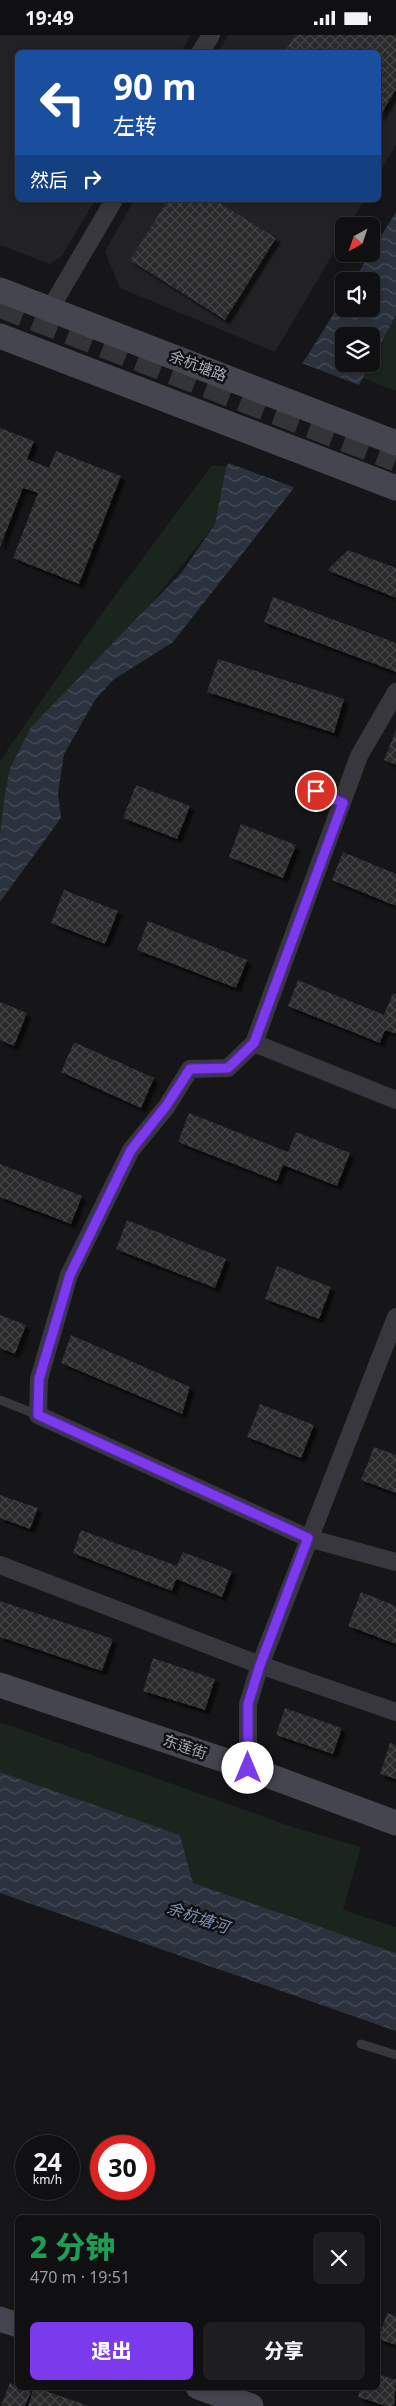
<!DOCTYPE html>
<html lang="zh">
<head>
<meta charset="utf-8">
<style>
  :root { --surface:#101012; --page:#1e1e20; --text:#f1f3f6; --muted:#9c9d9f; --line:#303032; --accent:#7c3aed }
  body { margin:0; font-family:"Noto Sans","Noto Sans SC",sans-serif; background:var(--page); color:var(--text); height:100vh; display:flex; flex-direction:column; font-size:19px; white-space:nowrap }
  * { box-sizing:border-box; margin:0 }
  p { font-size:16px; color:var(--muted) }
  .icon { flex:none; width:28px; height:28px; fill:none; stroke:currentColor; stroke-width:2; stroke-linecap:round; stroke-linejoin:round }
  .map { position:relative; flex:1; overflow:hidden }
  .panel { position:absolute; left:15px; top:2180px; width:365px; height:175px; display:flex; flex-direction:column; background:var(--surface); border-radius:8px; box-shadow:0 2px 8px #0003,0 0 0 1px var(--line) }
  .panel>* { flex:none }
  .banner { position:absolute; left:15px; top:15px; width:366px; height:152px; border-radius:8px; box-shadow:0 2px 8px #0003,0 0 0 1px var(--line); background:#1a4fa0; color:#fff; overflow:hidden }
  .needle { width:32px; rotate:220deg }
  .fabs { position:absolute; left:335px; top:182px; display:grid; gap:10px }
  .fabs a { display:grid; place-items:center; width:45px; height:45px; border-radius:8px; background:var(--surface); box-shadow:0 2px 8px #0003,0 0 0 1px var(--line); font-size:25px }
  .speed { position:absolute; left:15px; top:2100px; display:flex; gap:10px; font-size:25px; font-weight:700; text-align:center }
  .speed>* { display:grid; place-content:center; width:65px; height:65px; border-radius:50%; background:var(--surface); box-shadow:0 2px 8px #0003,0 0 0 1px var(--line); line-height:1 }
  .speed small { font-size:12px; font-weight:400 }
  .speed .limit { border:8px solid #d22; background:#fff; color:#111 }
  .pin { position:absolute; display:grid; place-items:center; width:42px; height:42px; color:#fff; margin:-21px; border:2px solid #fff; border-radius:50%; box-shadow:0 1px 5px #0007 }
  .me { position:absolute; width:55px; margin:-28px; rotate:0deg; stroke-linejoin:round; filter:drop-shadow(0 0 4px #0008) }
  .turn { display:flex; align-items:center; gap:18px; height:105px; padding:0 15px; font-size:22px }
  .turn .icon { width:65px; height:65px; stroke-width:2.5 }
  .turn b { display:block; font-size:35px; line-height:42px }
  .then { display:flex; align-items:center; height:48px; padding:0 15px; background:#0003; gap:10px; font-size:19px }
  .round { display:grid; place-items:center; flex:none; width:52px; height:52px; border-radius:8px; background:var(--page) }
  .overview { display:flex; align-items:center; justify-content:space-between; height:85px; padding:0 15px }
  h1 { font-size:30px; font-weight:800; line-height:38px; color:#1e9e55 }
  .cta { display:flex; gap:10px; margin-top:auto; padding:10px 15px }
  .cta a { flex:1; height:58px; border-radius:8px; background:var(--accent); color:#fff; font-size:20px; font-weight:800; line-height:58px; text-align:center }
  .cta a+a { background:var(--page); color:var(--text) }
  .status { display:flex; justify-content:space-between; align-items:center; height:35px; padding:0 25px; background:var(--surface); direction:ltr }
  .status svg { height:14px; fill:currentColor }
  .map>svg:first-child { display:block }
  .built { fill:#222225 }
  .green { fill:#1c241e }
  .water { fill:url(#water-waves) }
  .pier { fill:#161618 }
  .building { fill:url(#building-cross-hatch); filter:url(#shadow) }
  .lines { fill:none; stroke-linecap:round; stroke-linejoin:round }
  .secondary-tunnel { stroke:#333438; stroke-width:25; stroke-dasharray:25 12; stroke-linecap:butt }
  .lane { stroke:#37373d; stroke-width:9 }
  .street { stroke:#37373d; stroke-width:18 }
  .secondary { stroke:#44454e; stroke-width:25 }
  .route-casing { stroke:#51269a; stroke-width:12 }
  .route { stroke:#7c3aed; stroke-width:9 }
  .labels { text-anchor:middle; stroke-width:5; stroke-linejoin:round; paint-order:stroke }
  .street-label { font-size:15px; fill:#a7aab9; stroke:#111113 }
  .water-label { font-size:16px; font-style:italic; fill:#7b92b7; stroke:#111113 }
</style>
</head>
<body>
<div class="status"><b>19:49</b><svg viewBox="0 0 49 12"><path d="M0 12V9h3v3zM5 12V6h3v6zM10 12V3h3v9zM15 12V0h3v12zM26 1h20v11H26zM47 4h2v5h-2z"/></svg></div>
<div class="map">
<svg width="396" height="2371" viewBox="0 0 396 2371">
  <defs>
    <pattern id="water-waves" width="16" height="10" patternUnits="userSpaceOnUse" patternTransform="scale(1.25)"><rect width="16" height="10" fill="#2b323d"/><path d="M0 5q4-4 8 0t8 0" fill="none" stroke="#474d57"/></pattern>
    <pattern id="building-cross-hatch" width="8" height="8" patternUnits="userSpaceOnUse" patternTransform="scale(1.25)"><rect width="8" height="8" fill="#29292c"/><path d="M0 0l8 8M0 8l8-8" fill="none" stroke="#454548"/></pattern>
    <filter id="shadow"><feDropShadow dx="4.5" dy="4.5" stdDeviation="1" flood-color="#0009"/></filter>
  </defs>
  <rect width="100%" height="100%" fill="#161618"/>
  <path class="built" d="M0 0H191L181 17 18 18V165H95L62 221 50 229 0 210Z
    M228 0H396V110L379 139V18H218Z
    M134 165H364L349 191H344V200L275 317 120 253 105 217Z"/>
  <path class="green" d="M396 280V356L363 343Z
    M212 430 226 432 215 489 138 585 31 692 10 733 0 800V726L97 585Z
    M0 1687 292 1792 361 1812 343 1875 396 1892V1918L193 1848 180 1800 0 1737Z"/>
  <path class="water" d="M396 177V280L371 327V301H344V329H370L363 343 290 458 173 607 113 645 95 665 64 719 58 758 61 783 0 867V800L5 759 10 733 31 692 182 537 215 489 226 432 308 320 344 262V274H371V246H353Z
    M0 1737 180 1800 193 1848 396 1918V1996L0 1858Z"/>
  <path class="pier" d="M299 327 361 351 296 453 226 427Z"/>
  <path class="building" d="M295 0H396V54L379 83V18H284Z
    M168 165H215L276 203 225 285 130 225Z
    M0 393 34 406 27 424 49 433 56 416 121 441 79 549 13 523 38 458 23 453 0 512Z
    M348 515 396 533V563L327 535Z
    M273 562 396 608V637L264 587Z
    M218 624 344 664 334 698 207 657Z
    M396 695V730L384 725Z
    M136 750 190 771 177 804 123 783Z
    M241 789 296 810 283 843 229 822Z
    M343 817 396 839V871L332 845Z
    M64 855 118 876 105 909 51 888Z
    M148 886 247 925 236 953 137 915Z
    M298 945 384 980 393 958 396 960V999L385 995 380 1008 288 971Z
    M0 967 27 978 14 1011 0 1005Z
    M74 1007 154 1043 141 1073 61 1037Z
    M189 1078 288 1117 296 1097 350 1118 337 1151 283 1130 277 1146 178 1107Z
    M0 1129 82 1161 71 1189 0 1162Z
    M127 1185 226 1224 215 1253 116 1214Z
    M277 1231 331 1252 319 1284 265 1264Z
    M0 1280 26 1290 15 1319 0 1313Z
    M71 1300 190 1352 182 1379 61 1328Z
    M260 1369 314 1390 301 1423 247 1402Z
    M374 1412 396 1420V1458L361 1445Z
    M0 1460 38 1473 30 1494 0 1483Z
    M81 1495 177 1531 183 1517 232 1536 222 1562 176 1544 172 1556 73 1518Z
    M361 1557 396 1571V1609L348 1591Z
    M0 1566 113 1604 102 1636 0 1602Z
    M153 1623 215 1644 205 1675 143 1656Z
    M285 1673 342 1693 333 1719 276 1700Z
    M390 1708 396 1710V1744L380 1739Z
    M387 2278 396 2281V2310L378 2304Z
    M378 2339 396 2345 394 2371H386L358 2362 361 2352H378Z
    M10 2348 31 2357 25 2371H1Z
    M34 2352 89 2371H28Z"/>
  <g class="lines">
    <path class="secondary-tunnel" d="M0 270 396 424"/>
    <path class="lane" d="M303 750 343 768
      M0 1365 38 1380
      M361 2009 396 2020"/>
    <path class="street" d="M200 18 211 0
      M50 274 114 165
      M396 657 359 721 254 1008 396 1065
      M254 1008 228 1033 190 1034 167 1071 131 1115 69 1240 39 1344 38 1380 308 1503 396 1527
      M0 1530 260 1630 396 1677
      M248 1733V1669L260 1630 396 1282"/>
    <path class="secondary" d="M0 255 396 408
      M0 301 396 453
      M0 1650 248 1733 396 1788
      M0 2284 18 2290
      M198 2352 251 2371"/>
  </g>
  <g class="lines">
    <defs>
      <path id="route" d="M248 1733V1669L260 1630 308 1503 38 1380 39 1344 70 1240 131 1115 166 1071 190 1034 228 1033 254 1008 343 768 316 756"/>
    </defs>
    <use href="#route" class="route-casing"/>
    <use href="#route" class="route"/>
  </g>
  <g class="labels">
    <g class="street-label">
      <text transform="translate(198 331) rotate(21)" y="5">余杭塘路</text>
      <text transform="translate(185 1712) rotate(19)" y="5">东莲街</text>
    </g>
    <g class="water-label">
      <text transform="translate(198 1882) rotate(19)" y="6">余杭塘河</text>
    </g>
  </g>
</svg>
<div class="fabs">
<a><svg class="needle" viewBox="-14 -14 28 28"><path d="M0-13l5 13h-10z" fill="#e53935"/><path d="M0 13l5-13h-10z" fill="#9c9d9f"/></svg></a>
<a><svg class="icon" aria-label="sound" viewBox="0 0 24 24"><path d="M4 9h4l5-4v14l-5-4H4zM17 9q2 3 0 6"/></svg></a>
<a><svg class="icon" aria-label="layers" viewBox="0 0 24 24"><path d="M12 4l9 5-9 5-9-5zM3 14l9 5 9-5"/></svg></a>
</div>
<div class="speed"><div>24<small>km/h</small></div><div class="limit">30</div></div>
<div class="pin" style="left:316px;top:756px;background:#d93025"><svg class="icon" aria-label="arrive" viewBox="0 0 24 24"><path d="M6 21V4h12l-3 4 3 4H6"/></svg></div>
<svg class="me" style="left:248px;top:1733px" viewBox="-20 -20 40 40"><circle r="19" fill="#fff"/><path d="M0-13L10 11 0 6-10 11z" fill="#7c3aed"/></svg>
<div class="banner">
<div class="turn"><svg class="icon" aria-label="left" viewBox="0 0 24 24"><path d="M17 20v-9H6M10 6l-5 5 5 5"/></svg><div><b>90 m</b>左转</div></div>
<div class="then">然后<svg class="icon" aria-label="right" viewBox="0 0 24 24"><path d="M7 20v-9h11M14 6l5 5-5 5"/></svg></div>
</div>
<section class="panel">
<div class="overview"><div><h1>2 分钟</h1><p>470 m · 19:51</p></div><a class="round"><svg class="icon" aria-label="close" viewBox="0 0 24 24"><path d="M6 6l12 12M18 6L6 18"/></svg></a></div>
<div class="cta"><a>退出</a><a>分享</a></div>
</section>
</div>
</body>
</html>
